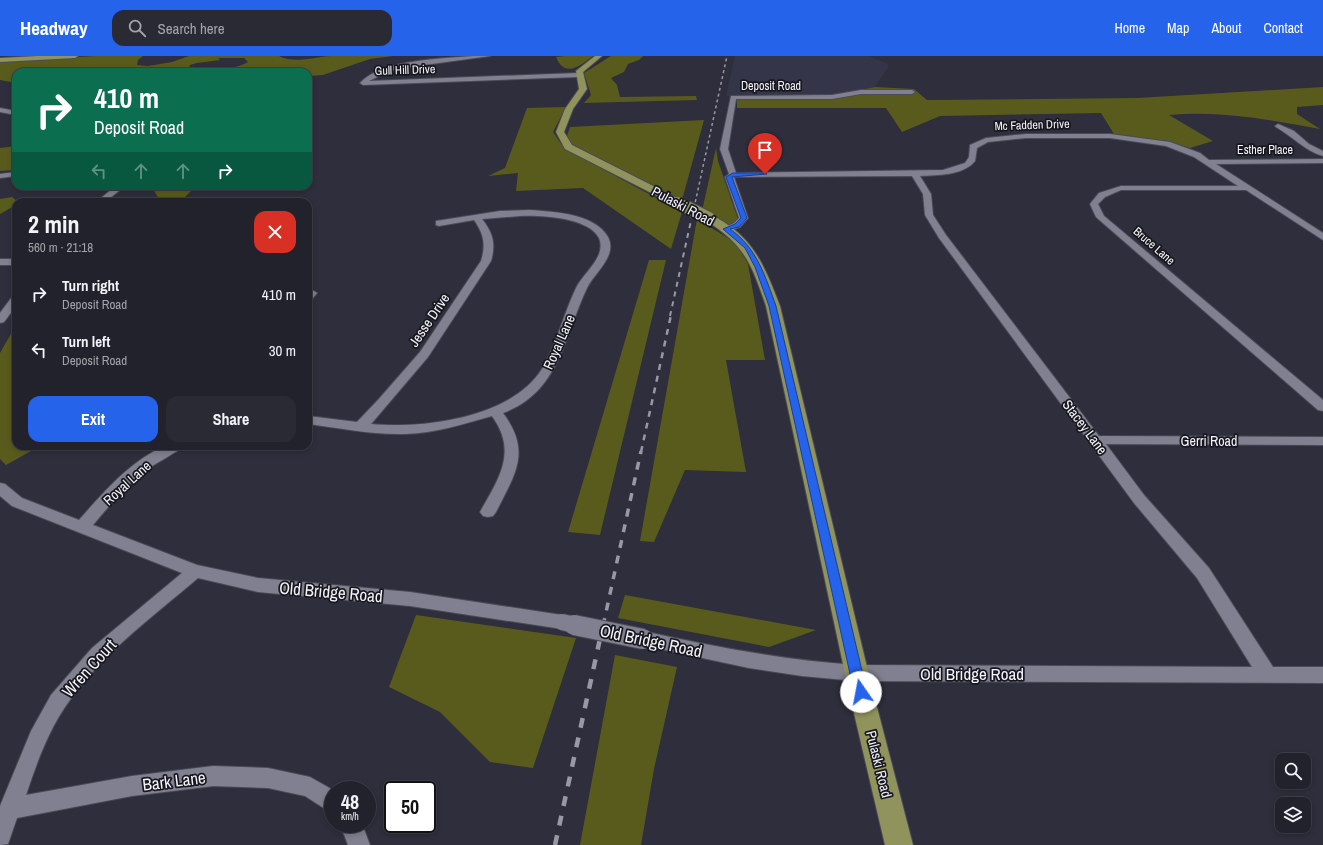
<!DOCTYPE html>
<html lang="en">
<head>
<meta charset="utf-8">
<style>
  :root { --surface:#22222d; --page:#2a2a35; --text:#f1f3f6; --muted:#a2a4aa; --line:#3f3f49; --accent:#2563eb }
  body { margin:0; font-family:"Archivo Narrow",sans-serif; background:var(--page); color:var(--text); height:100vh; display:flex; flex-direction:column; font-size:15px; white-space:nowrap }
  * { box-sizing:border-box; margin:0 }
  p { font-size:13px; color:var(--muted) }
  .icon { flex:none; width:22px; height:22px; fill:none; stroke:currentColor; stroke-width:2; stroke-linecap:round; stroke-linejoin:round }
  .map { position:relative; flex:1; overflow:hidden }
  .panel { position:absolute; left:12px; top:142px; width:300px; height:252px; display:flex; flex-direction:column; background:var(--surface); border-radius:12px; box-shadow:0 2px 6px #0003,0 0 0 1px var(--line) }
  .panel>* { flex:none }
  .hud { position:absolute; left:12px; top:12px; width:300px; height:122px; border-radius:12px; box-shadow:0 2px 6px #0003,0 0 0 1px var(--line); background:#0b6e4f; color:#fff; overflow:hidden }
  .controls { position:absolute; left:1275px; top:697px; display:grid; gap:8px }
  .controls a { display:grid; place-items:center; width:36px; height:36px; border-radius:8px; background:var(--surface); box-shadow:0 2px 6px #0003,0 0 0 1px var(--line); font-size:20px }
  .speed { position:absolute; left:324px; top:725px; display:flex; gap:8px; font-size:20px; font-weight:700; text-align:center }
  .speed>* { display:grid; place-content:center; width:52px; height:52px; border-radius:50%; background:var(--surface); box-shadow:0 2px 6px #0003,0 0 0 1px var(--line); line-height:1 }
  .speed small { font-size:10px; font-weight:400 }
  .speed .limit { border:2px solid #111; border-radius:6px; background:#fff; color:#111 }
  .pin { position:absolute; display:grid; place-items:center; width:34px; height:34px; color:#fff; margin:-41px -17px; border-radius:50% 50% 50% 0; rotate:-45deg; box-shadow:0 0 4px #0007 }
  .pin .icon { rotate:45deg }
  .me { position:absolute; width:44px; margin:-22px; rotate:348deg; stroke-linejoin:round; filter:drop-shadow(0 0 3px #0008) }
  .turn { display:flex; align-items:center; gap:14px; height:84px; padding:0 16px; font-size:18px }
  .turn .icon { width:52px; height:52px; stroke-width:2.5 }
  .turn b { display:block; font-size:28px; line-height:34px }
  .lanes { display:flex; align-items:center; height:38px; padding:0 16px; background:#0003; justify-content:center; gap:20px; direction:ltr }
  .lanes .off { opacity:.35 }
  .round { display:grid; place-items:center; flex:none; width:42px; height:42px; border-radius:12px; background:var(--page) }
  .headline { display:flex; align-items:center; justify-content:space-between; height:68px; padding:0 16px }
  h1 { font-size:24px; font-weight:700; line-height:30px }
  .primary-button { display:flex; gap:8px; margin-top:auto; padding:8px 16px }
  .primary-button a { flex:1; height:46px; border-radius:12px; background:var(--accent); color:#fff; font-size:16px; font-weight:700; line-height:46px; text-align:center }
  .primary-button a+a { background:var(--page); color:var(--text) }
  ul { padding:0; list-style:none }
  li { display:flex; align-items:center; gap:12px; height:56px; padding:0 16px }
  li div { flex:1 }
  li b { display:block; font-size:15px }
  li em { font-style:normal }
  header { display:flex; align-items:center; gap:24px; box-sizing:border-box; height:56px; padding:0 20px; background:var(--accent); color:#fff }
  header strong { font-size:19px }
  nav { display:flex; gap:22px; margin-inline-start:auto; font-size:14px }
  .search { width:280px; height:36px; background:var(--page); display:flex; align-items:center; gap:10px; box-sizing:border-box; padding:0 14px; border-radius:12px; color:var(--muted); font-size:15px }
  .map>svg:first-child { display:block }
  .built { fill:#353549 }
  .green { fill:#595b1d; fill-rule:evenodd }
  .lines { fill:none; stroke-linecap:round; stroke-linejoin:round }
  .minor-casing { stroke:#4b4b57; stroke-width:2 }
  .major-casing { stroke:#4b4b57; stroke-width:2 }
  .minor { fill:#808090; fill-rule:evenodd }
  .major { fill:#91935c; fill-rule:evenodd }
  .rail-far4 { stroke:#9999a5; stroke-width:1.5; stroke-dasharray:3 3; stroke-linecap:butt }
  .rail-far3 { stroke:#9999a5; stroke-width:2; stroke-dasharray:5 5; stroke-linecap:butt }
  .rail-far2 { stroke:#9999a5; stroke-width:2.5; stroke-dasharray:6 6; stroke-linecap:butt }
  .rail-far1 { stroke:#9999a5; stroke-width:3.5; stroke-dasharray:8 8; stroke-linecap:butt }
  .rail { stroke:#9999a5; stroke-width:4.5; stroke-dasharray:10 10; stroke-linecap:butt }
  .minor-bridge-far1-casing { stroke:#4b4b57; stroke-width:18; stroke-linecap:butt }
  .minor-bridge-casing { stroke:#4b4b57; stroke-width:22; stroke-linecap:butt }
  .major-bridge-far1-casing { stroke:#4b4b57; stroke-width:10; stroke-linecap:butt }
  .major-bridge-casing { stroke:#4b4b57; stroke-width:14; stroke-linecap:butt }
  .minor-bridge-far1 { stroke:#808090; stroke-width:16 }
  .minor-bridge { stroke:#808090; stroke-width:20 }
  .major-bridge-far1 { stroke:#91935c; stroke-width:10 }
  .major-bridge { stroke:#91935c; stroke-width:12 }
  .route { fill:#2563eb; stroke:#184099 }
  .labels { text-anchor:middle; stroke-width:3.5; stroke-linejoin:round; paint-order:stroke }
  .far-street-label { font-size:12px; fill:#f3f3fc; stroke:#17171d }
  .street-label { font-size:14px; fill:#f3f3fc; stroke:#17171d }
  .near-street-label { font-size:17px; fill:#f3f3fc; stroke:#17171d }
</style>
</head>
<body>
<header>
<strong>Headway</strong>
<div class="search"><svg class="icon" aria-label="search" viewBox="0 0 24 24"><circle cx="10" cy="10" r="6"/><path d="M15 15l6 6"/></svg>Search here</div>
<nav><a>Home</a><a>Map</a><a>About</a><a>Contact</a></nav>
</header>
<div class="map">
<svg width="1323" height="789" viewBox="0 0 1323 789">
  <rect width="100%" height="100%" fill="#2e2e3c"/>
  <path class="built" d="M735 0H868L888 8 889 10 875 31 829 40H726Z"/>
  <path class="green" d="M96 0H143L138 4 137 9 148 10 172 6 189 0H279C294 8 314 1 331 0 352 0 373 0 393 0L370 3 323 19 308 20V16H16V27L0 24V5ZM218 2H244L248 6C230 16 209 13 189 12L190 9 197 7 220 4Z
    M565 0H593C581 9 565 23 556 1Z
    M611 0H643L639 4 628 8 624 16 611 22 617 29 620 41 696 40 697 44 584 47 591 39 584 17Z
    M875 31 914 33 927 44 1137 42 1323 31V49L1297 51V58L1320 73C1271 64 1220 54 1169 59L1213 85 1190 92 1167 85 1114 78 1101 57 940 60 902 76 886 52H737V40H829Z
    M566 51 553 76 564 92 682 156 671 193 583 132 516 135 518 117 488 120 505 112 527 52Z
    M704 64 682 144 587 99 572 88 567 80 570 71Z
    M16 90V114L0 115V92Z
    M716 92 718 105 741 172 733 173 702 155Z
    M151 130H196L180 146H161Z
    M12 141 18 146H16V149L0 158V143Z
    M697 163 736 187 748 208 765 304H726L746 416 685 414 654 486 640 485Z
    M649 204H666L600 479 568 476Z
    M16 269V390H40L6 409 0 403V297Z
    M625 539 816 574 769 591 618 562Z
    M416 559 576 582 533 712 490 706 440 656 389 631Z
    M615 599 677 611 654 713 641 789H580Z"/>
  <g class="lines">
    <defs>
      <path id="minor" d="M473 0H490L402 12 387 16 369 25 578 17 581 19 578 21 363 29 360 27C382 3 442 3 473 0Z
        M861 34H912L915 36 912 38H861L832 43H736L728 93 736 117 943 114 965 107 969 101 970 89 986 82 1026 78H1110L1170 86 1200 97 1209 104 1323 103V107L1216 108 1323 177V184L1246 134H1121L1105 141 1098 148 1104 160 1323 344V355L1318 354 1096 161 1090 148 1099 137 1121 130H1238L1194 101 1166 90 1110 82H1026L988 86 977 92 975 105C963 120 937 119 920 120L931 138 933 159 946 179 1099 380 1323 381V389L1106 388 1144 439 1209 512 1273 611H1323V627L856 625 802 620 749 612 637 588 634 583 637 578 643 575C714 591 784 604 856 609L1252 611 1197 522 1134 447 939 182 925 159 923 138 912 120 734 121 748 162 740 171 726 176 721 173 734 167 739 162 725 121 729 118 720 93 731 40 832 39Z
        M0 52 16 55V59L0 56Z
        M1278 68 1294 75 1309 88 1323 95V100C1305 95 1292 80 1276 71L1275 70Z
        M16 116V120L0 122V118Z
        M116 130H125L105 146H96Z
        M530 154C554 156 594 157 608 181 618 200 594 217 587 232 564 280 560 336 503 357 532 396 515 418 496 456L493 460 488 461 483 460 480 456C499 422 518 396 492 360 464 368 435 377 405 378 373 379 340 372 308 368V360L357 366 378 344 420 296 481 205C486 189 484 178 474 164L439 170 436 169V165L500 155ZM520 160C540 159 588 161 599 182 607 201 583 217 576 232 563 259 557 288 542 313 511 362 424 373 371 368L428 301 491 205C496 188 493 177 482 163Z
        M0 203H16V209H0Z
        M312 234 317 237 312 243 308 244V235Z
        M16 240V250L4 266 0 267V257L12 241Z
        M165 390H184C181 394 150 410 142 417 124 432 108 451 93 469L197 509 258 522 410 536 562 559 568 561 571 566 568 571 562 573 410 550 258 536 198 522C151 562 100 599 65 651 47 678 36 709 26 739L132 720 213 710 268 712 310 721 333 734V758L305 740 268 732 213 730 132 740 17 762 8 788 0 789V750L31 675 51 639 92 592 182 517 12 450 0 440V427L5 428 22 442 79 464C104 436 130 405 165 390Z
        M340 768H362L370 789H348Z"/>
      <path id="major" d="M38 0H78L75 2 0 6V2Z
        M595 0H602L583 16 587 33 573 53 564 76 572 89 681 144 682 146 681 148H673L565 93 556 76 565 53 579 33 576 15Z
        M709 159C717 161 724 166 731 171 758 191 768 219 780 250L873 636 913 789H885L849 636 766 250C751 207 745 189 705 164L704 162 705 160Z"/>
    </defs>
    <use href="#minor" class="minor-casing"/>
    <use href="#major" class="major-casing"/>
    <use href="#minor" class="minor"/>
    <use href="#major" class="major"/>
    <path class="rail-far4" d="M694 152 727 0"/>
    <path class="rail-far3" d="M670 260 694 151"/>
    <path class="rail-far2" d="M641 396 671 259"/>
    <path class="rail-far1" d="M603 570 641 395"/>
    <path class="rail" d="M555 789 603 569"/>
    <defs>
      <path id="minor-bridge-far1" d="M562 566 579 570"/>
      <path id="minor-bridge" d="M574 569 643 583"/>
      <path id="major-bridge-far1" d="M677 146 689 152"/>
      <path id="major-bridge" d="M687 151 709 162"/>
    </defs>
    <use href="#minor-bridge-far1" class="minor-bridge-far1-casing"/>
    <use href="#minor-bridge" class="minor-bridge-casing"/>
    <use href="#major-bridge-far1" class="major-bridge-far1-casing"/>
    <use href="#major-bridge" class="major-bridge-casing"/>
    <use href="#minor-bridge-far1" class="minor-bridge-far1"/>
    <use href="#minor-bridge" class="minor-bridge"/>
    <use href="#major-bridge-far1" class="major-bridge-far1"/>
    <use href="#major-bridge" class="major-bridge"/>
  </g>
  <path class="route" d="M733 117H765L767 118 732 121 747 162 739 171 730 173C757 192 765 220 776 250L867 636 865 640 861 642 856 640 854 636 769 250 755 211 745 192 723 173 735 168 741 162 726 121Z"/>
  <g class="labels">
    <g class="far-street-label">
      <text transform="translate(405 14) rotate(-2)" y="4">Gull Hill Drive</text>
      <text x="771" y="34">Deposit Road</text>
      <text transform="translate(1032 69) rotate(-2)" y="4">Mc Fadden Drive</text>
      <text x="1265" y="98">Esther Place</text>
      <text transform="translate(1154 190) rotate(41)" y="4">Bruce Lane</text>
    </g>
    <g class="street-label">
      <text transform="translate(683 150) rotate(28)" y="5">Pulaski Road</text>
      <text transform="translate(429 264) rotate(-56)" y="5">Jesse Drive</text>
      <text transform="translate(559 286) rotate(-66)" y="5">Royal Lane</text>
      <text transform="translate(1085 371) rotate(53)" y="5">Stacey Lane</text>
      <text x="1209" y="390">Gerri Road</text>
      <text transform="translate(127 427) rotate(-42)" y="5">Royal Lane</text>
      <text transform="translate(879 708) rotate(76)" y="5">Pulaski Road</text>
    </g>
    <g class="near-street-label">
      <text transform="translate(331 536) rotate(5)" y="6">Old Bridge Road</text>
      <text transform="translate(651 585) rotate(12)" y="6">Old Bridge Road</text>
      <text transform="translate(89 612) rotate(-48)" y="6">Wren Court</text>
      <text x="972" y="624">Old Bridge Road</text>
      <text transform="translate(174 725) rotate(-7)" y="6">Bark Lane</text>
    </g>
  </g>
</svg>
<div class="controls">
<a><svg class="icon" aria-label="search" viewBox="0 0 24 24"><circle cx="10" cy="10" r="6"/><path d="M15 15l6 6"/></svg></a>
<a><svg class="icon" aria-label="layers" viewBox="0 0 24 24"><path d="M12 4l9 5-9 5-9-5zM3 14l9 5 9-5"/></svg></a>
</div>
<div class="speed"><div>48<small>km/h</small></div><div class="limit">50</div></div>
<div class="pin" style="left:765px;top:118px;background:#d93025"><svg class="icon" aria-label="arrive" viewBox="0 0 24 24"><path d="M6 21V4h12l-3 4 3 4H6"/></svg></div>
<svg class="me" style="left:861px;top:636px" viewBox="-20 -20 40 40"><circle r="19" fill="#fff"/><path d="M0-13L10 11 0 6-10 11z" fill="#2563eb"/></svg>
<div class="hud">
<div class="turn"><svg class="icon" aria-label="right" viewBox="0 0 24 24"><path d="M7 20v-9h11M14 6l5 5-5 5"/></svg><div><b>410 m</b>Deposit Road</div></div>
<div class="lanes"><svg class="icon off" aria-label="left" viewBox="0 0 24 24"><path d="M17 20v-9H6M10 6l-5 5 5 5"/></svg><svg class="icon off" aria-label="ahead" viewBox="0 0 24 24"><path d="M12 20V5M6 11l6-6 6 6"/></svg><svg class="icon off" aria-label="ahead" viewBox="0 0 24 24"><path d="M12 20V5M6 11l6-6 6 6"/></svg><svg class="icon" aria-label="right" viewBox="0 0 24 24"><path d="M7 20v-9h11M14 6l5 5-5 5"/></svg></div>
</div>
<section class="panel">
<div class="headline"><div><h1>2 min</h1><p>560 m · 21:18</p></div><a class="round" style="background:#d93025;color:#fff"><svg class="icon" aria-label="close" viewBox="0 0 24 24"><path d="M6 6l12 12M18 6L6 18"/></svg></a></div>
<ul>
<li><svg class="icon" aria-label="right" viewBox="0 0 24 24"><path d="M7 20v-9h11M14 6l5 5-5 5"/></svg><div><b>Turn right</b><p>Deposit Road</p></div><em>410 m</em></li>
<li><svg class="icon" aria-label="left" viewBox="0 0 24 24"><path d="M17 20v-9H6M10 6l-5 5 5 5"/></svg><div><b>Turn left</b><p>Deposit Road</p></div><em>30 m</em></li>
</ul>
<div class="primary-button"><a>Exit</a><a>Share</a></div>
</section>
</div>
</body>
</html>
